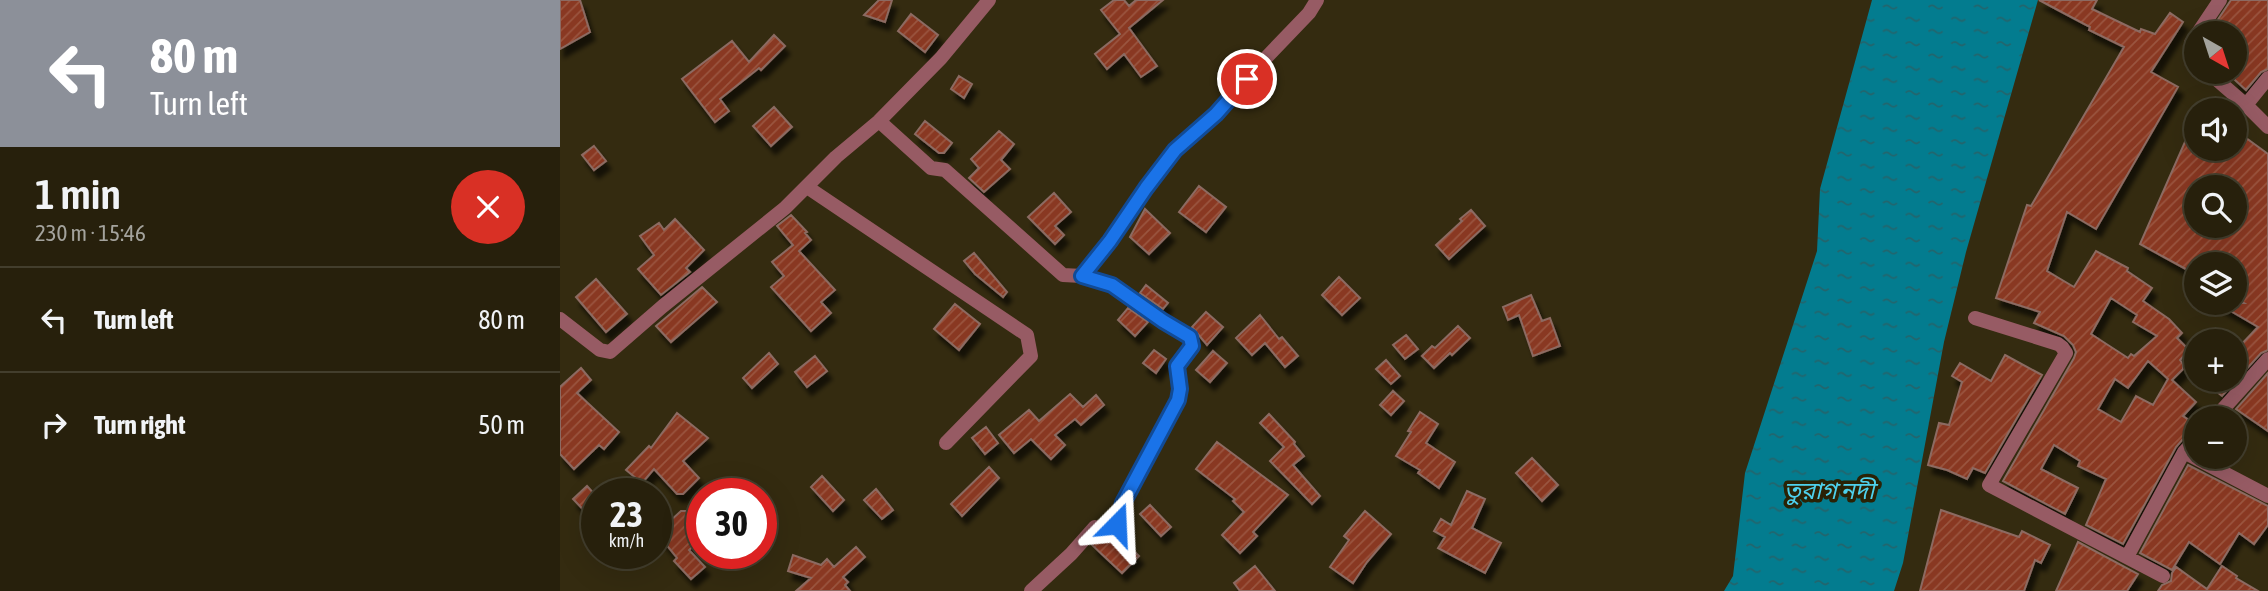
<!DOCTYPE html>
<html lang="en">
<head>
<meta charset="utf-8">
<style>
  :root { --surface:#27200c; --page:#2f2815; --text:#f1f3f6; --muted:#a4a39d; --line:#433e2d }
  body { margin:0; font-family:"Asap Condensed","Noto Sans Bengali",sans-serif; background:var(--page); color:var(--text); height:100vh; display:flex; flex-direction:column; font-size:26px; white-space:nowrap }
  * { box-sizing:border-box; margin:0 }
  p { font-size:23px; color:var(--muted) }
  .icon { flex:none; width:38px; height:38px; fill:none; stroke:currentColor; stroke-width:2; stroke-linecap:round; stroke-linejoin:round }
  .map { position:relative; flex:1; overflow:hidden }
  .side { display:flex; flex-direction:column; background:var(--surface); width:560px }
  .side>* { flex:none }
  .banner { background:#8c9099; color:#fff; overflow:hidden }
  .needle { width:46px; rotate:141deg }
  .buttons { position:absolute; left:1624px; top:21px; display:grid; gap:14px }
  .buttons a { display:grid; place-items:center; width:63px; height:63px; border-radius:50%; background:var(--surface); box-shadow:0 7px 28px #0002,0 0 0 2px var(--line); font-size:35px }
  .speed { position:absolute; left:21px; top:478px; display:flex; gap:14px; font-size:35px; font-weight:700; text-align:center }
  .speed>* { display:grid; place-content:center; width:91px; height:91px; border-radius:50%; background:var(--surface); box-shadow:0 7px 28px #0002,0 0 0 2px var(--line); line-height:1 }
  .speed small { font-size:18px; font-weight:400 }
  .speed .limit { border:10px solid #d22; background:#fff; color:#111 }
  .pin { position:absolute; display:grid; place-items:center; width:60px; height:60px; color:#fff; margin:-30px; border:4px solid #fff; border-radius:50%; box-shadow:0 2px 7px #0007 }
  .me { position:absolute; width:77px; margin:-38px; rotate:21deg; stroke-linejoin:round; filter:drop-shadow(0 0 5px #0008) }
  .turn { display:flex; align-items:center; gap:24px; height:147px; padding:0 35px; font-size:32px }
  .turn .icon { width:91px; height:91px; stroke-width:2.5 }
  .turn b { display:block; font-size:49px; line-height:60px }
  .round { display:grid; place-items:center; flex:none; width:74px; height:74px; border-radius:37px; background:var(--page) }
  .headline { display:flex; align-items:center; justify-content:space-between; height:119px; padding:0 35px }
  h1 { font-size:42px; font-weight:600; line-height:52px }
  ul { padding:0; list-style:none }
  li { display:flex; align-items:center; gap:21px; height:105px; padding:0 35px; border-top:2px solid var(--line) }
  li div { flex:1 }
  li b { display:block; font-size:26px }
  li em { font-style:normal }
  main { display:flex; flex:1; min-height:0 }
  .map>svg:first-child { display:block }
  .water { fill:url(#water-ripples) }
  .building { fill:url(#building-hatch); stroke:#8c6b62; stroke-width:2; fill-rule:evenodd; filter:url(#shadow) }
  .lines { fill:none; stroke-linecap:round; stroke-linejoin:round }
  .street { stroke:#975b64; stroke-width:14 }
  .route-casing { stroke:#114b97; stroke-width:18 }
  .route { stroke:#1a73e8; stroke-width:12 }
  .labels { text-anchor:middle; stroke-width:7; stroke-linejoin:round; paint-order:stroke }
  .water-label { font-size:24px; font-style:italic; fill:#4ed1ec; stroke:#2a2205 }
</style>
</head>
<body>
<main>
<section class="side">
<div class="banner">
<div class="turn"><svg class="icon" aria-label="left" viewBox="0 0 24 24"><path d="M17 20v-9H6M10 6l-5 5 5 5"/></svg><div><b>80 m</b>Turn left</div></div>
</div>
<div class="headline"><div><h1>1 min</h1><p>230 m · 15:46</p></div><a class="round" style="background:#d93025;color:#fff"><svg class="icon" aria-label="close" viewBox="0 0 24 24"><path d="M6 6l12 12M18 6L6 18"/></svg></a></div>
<ul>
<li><svg class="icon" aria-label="left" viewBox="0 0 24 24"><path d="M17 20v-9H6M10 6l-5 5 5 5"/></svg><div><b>Turn left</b></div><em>80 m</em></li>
<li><svg class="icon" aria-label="right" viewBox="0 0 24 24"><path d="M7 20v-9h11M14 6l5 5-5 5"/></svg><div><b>Turn right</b></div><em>50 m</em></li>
</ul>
</section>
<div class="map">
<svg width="1708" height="591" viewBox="0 0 1708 591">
  <defs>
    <pattern id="water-ripples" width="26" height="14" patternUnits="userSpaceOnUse" patternTransform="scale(1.75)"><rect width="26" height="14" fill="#037c8f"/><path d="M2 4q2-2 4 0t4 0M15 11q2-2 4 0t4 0" fill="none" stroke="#23656d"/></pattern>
    <pattern id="building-hatch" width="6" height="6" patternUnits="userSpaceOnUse" patternTransform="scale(1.75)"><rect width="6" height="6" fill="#893820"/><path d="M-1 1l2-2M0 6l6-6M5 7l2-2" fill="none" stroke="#9a5540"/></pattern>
    <filter id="shadow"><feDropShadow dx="4.5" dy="8" stdDeviation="2" flood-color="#0009"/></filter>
  </defs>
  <rect width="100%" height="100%" fill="#342b10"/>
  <path class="water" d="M1312 0H1478L1406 252 1384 342 1343 563 1334 591H1164L1173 576 1185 473 1257 251 1260 189Z"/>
  <path class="building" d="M0 0H20L30 32 0 49Z
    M319 0H332L325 22 304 15Z
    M554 0H564L569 6 576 0H603L569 28 597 66 581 77 564 54 547 69 535 54 560 34 541 10Z
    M1479 0H1537L1532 9 1580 32 1581 29 1595 34 1610 13 1623 22 1591 72 1618 87 1536 229 1507 212 1487 271 1514 287 1536 251 1568 268 1567 271 1592 288 1583 301 1609 319 1622 333 1617 338 1629 350 1620 360 1623 364V369L1612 380 1636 402 1623 416 1636 425V428L1629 432 1616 447 1563 544 1526 525 1546 479 1518 466 1520 461 1494 445 1481 469 1518 488 1505 514 1443 481 1514 358 1516 352 1513 345 1504 336 1474 323 1480 312 1436 298 1467 205 1471 206 1564 47 1529 30 1530 27ZM1551 298 1577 315 1573 322 1597 336 1574 356 1571 354 1568 358 1531 334ZM1588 361 1608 379 1593 405 1576 396 1561 422 1538 409 1555 379 1568 388Z
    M1671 0H1708V69L1701 72 1686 90 1675 80V33H1649Z
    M351 14 378 35 365 52 338 31Z
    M214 35 225 46 201 70 199 68 160 99 169 111 155 122 122 79 172 41 189 62Z
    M399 76 412 84 404 98 391 89Z
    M214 107 232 127 211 146 193 126Z
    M1636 117V149H1675V130L1708 154V350L1701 353 1662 396 1657 392 1661 388 1652 380H1675V351L1698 327 1657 303H1684L1675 297V264H1636L1633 273 1580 244ZM1636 187H1675V226H1636Z
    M365 121 392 143 384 153H379L355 134Z
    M439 131 454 144 441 160 450 169 424 192 409 178 419 168 411 159Z
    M34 146 46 161 34 170 22 155Z
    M639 186 666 207 646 232 619 212Z
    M494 193 511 212 495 226 504 235 495 244 468 217Z
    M585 209 610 233 589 254 570 237Z
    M911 210 925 226 889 259 876 245 902 221 900 219Z
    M231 215 247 232 245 233 251 240 239 251 275 290 261 302 271 313 251 331 211 287 224 276 212 262 233 245 217 226Z
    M115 219 144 250 126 268 130 272 101 295 78 269 94 255 80 236 99 223 104 230Z
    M414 253 447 292 443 297 415 274 404 261Z
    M779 277 800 298 782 315 762 295Z
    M36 279 67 314 46 332 16 297Z
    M586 285 608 303 603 309 580 293Z
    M142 287 157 302 111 342 96 326Z
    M971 295 982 321 990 318 1000 346 973 356 959 315 948 320 943 307Z
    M395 304 420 324 399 350 374 329Z
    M568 308 588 322 575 336 558 320Z
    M646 312 663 327 647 345 632 327Z
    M700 315 719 339 722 337 738 356 725 367 705 343 692 355 676 338Z
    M898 326 910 338 892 355 890 353 874 368 862 356 872 346 875 348Z
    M846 335 858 349 845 359 833 345Z
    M594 350 606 359 596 373 583 363Z
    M653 351 667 363 650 382 636 370Z
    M209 353 218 364 192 388 183 378Z
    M1445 355 1482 375 1425 473 1413 468 1407 479 1387 470 1368 465 1379 423 1389 425 1395 405 1402 382 1392 376 1400 363 1431 381Z
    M255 356 267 371 247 387 235 372Z
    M826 360 840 376 831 384 816 369Z
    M21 368 31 380 17 393 59 432 44 449 39 445 14 469 0 454V387Z
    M1708 373V431L1676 409Z
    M833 391 844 401 831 415 820 405Z
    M510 394 523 407 536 395 544 405 521 425 515 419 495 435 505 445 491 459 471 439 454 453 439 435 469 410 479 421Z
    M860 412 878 424 866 443 895 462 879 488 858 473 860 470 836 456 851 432 848 431Z
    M117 413 148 438 123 461 139 478 123 494H117L94 469 82 483 66 470 89 446 91 448Z
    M709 414 735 442 734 444 744 456 733 465 760 496 752 504 710 461 724 447 700 423Z
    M426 427 438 443 425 454 412 438Z
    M657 442 728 495 693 532 697 536 680 553 662 535 684 512 673 501 675 499 636 469Z
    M972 458 998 485 982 501 956 473Z
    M1628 465 1708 506V525L1694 544 1679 533 1660 564 1629 542 1612 570 1580 553Z
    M429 467 439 478 402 516 391 504Z
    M262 476 284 500 273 511 251 487Z
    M27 486 37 497V524L13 499Z
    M316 489 333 510 322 519 304 500Z
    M907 491 925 499 912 528 941 543 925 573 878 548 885 537 874 531 881 519 891 525Z
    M590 505 611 527 601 536 580 514Z
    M1381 510 1459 537 1462 531 1490 545 1481 563 1475 560 1464 591H1360Z
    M121 511H126L137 523 134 526 142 535V538L129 550 145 567 131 579 114 561 117 558 97 533Z
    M805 511 831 534 807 562 793 583 770 567 789 540 784 536Z
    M557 535 579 556 562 573 532 545 536 540 543 543Z
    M1518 542 1578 574 1567 591H1496Z
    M296 547 305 557 283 577 288 582 285 585 290 591H236L251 578 228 571 233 555 261 565 267 559 274 567Z
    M695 566 715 591H680L674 583Z
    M1662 566 1677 576 1676 578 1698 591H1598L1602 585 1611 581 1612 573 1616 567 1647 589Z"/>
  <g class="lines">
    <path class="street" d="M1638 33 1660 0
      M1636 36 1631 43 1636 59
      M1648 72 1686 105 1708 127
      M1686 105 1708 78
      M319 121 371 168 385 170 503 275 522 276 552 285 603 321 630 337 632 346 617 366 620 389 618 400 563 503 557 524 543 533 535 527 511 554 471 591
      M247 187 467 335 471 356 386 443
      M522 276 550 241 586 188 615 150 656 114 702 62 749 13 757 0
      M1415 318 1498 344 1502 347 1506 353 1429 485 1603 576
      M0 319 40 350 50 352 103 306 225 208 276 157 319 121 381 58 429 0
      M1655 418 1708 359
      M1624 452 1708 496
      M1567 557 1624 452 1636 439"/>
  </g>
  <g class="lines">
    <defs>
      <path id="route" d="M557 524 563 503 618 400 620 389 617 366 632 346 630 337 603 321 552 285 522 276 550 241 586 188 615 150 656 114 687 79"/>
    </defs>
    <use href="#route" class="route-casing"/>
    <use href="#route" class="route"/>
  </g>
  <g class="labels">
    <g class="water-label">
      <text x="1269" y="499">তুরাগ নদী</text>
    </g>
  </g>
</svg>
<div class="buttons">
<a><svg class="needle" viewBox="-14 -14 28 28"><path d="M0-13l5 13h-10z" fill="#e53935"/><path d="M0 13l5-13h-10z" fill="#a4a39d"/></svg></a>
<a><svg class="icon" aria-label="sound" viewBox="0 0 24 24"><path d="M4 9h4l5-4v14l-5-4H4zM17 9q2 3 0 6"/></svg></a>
<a><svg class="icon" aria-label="search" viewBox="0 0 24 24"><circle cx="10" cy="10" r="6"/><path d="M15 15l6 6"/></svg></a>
<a><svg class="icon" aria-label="layers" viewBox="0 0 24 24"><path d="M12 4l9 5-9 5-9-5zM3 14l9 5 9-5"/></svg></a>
<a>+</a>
<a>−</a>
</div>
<div class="speed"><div>23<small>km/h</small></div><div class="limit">30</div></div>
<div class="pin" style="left:687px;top:79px;background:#d93025"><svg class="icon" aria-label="arrive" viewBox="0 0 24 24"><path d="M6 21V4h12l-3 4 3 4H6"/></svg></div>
<svg class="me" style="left:557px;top:524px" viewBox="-20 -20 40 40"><path d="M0-17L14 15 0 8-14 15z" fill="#1a73e8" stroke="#fff" stroke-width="4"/></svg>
</div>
</main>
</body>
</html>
